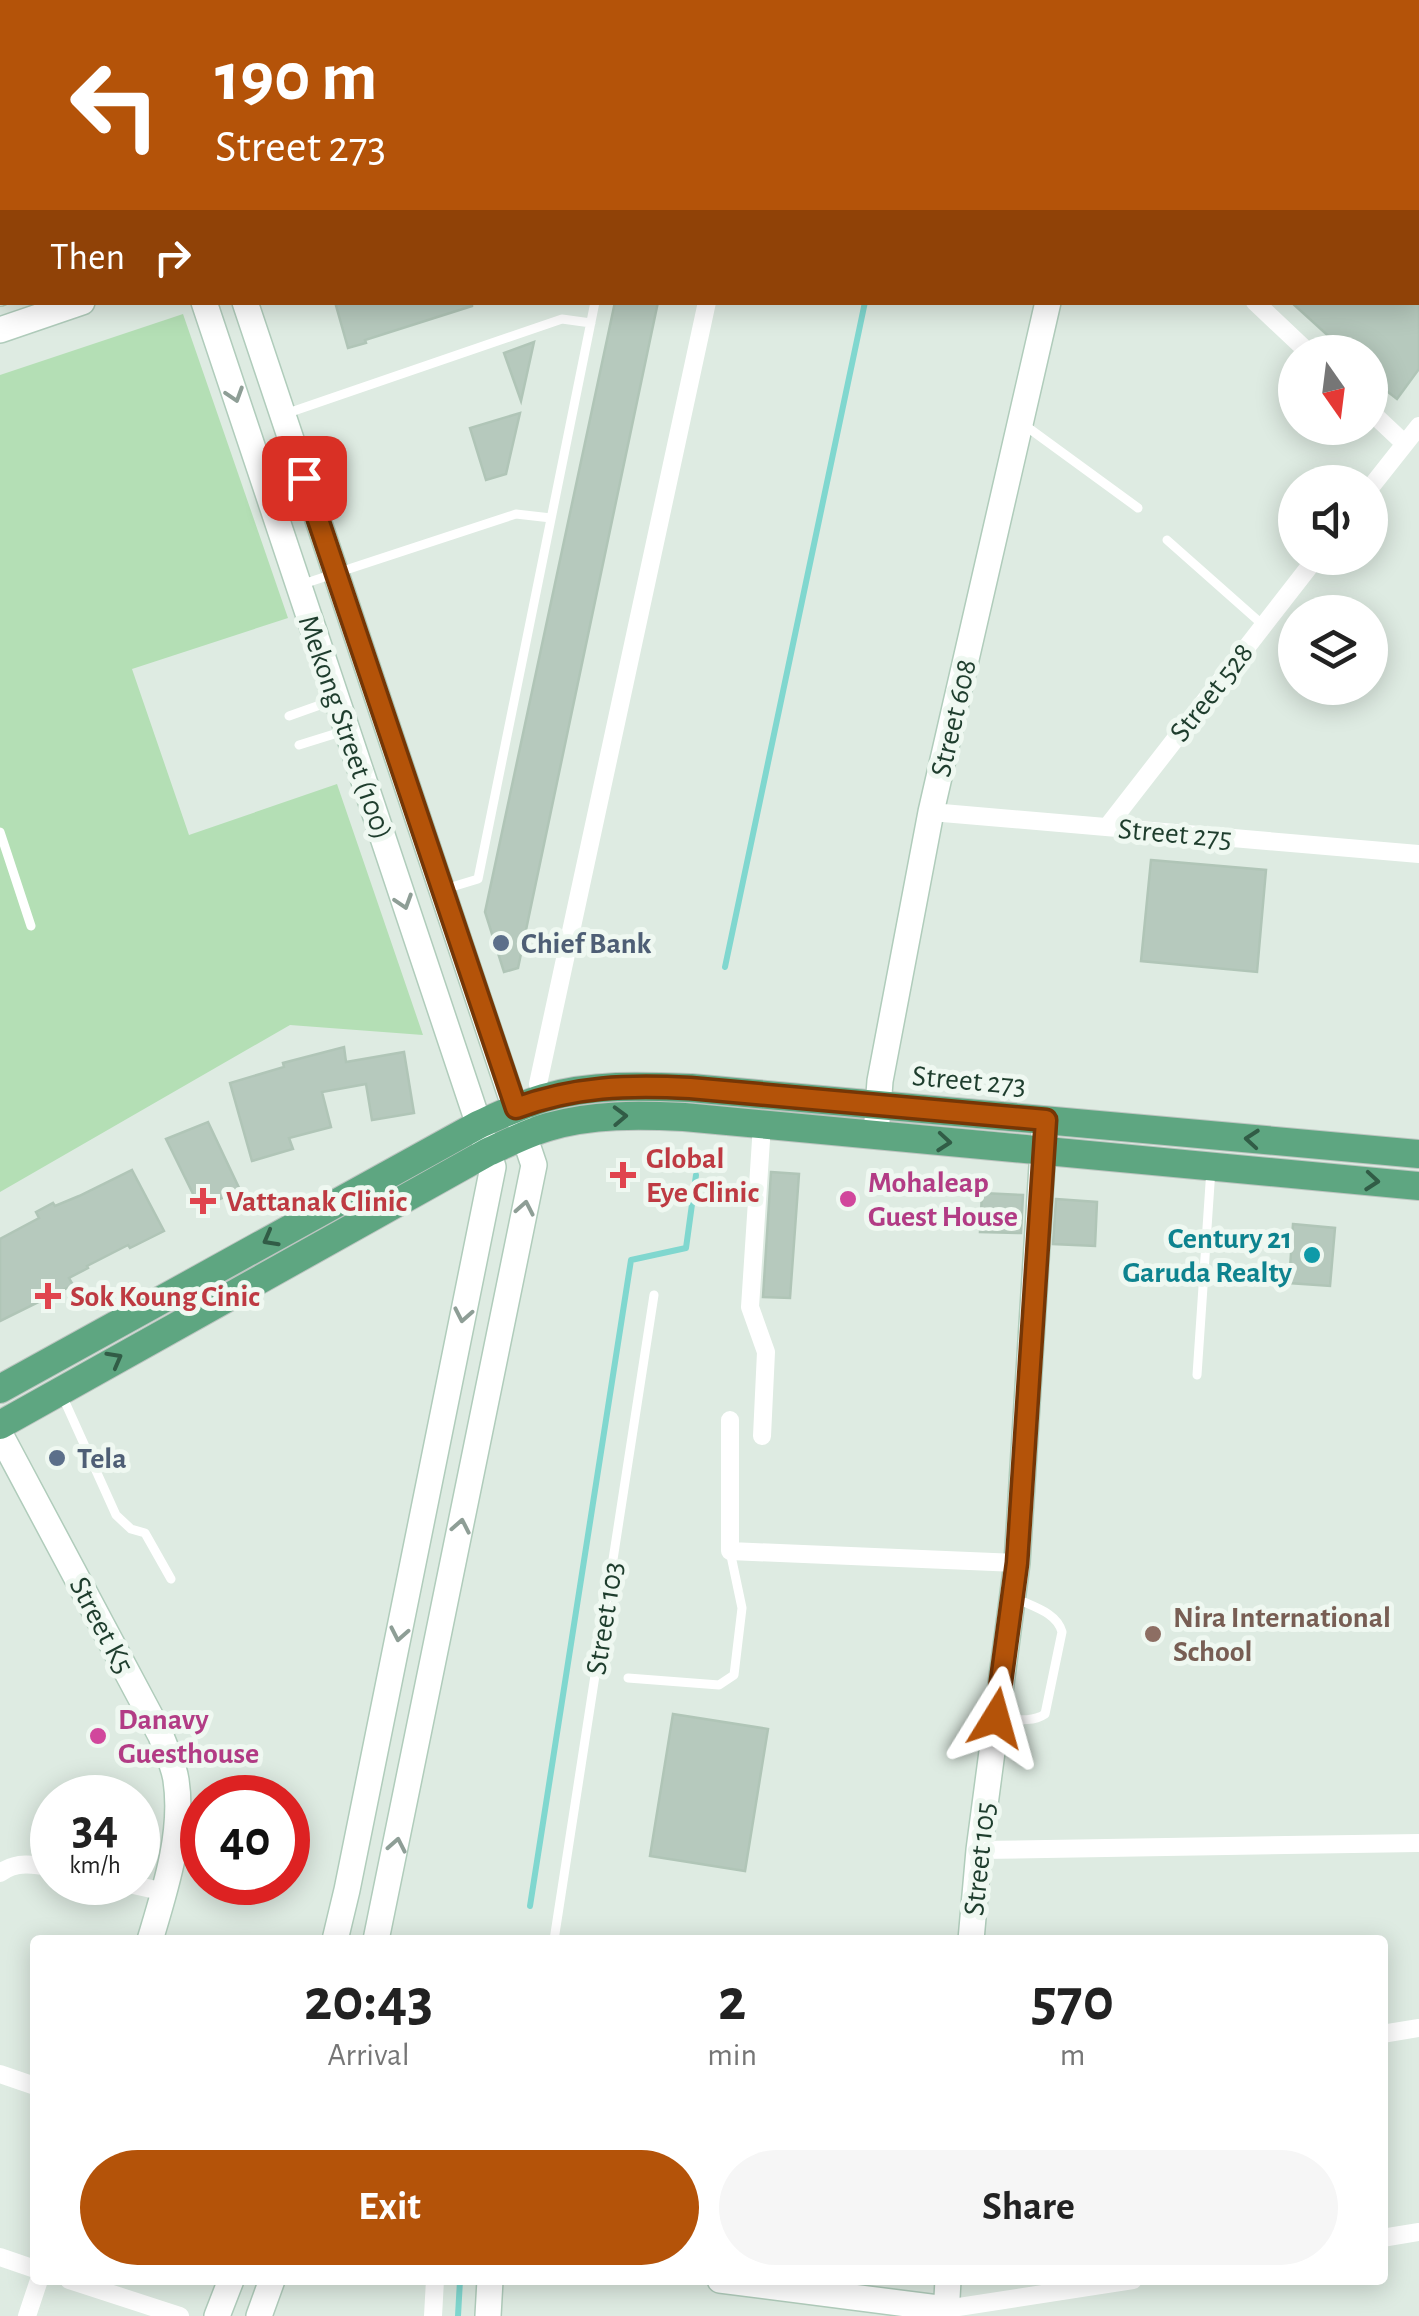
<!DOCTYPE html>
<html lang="en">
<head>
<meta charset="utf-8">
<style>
  :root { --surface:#fff; --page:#f6f6f6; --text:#222; --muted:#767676; --accent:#b45309 }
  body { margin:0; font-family:"Alegreya Sans",sans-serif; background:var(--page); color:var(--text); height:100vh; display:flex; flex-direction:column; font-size:38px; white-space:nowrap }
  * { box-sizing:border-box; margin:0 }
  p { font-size:32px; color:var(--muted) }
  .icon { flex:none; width:55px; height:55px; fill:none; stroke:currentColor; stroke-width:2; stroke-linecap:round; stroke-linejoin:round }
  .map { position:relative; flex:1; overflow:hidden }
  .drawer { position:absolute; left:30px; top:1935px; width:1358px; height:350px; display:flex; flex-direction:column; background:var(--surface); border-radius:10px; box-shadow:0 5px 25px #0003 }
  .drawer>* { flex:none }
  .hud { position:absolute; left:0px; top:0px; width:1420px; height:305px; box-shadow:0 5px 25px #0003; background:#b45309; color:#fff; overflow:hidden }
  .needle { width:65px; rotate:166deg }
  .tools { position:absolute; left:1278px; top:335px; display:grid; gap:20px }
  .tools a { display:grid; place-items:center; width:110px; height:110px; border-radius:50%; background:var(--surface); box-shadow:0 5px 25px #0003; font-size:50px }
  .speed { position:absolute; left:30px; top:1775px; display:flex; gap:20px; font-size:50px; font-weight:700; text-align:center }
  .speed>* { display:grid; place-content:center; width:130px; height:130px; border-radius:50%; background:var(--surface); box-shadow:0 5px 25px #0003; line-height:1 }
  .speed small { font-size:25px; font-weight:400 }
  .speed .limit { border:15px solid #d22; background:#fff; color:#111 }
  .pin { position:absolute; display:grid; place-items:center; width:85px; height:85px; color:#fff; margin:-42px; border-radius:20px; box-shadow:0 5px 15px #0006 }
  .me { position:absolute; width:110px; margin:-55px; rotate:8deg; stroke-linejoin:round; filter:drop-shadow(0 0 8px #0008) }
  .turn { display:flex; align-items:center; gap:35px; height:210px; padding:0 50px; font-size:45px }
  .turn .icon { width:130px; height:130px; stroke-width:2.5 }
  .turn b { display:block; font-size:70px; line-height:85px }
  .then { display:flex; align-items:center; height:95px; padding:0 50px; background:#0003; gap:20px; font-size:38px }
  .eta { display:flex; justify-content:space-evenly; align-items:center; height:170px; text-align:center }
  .eta b { font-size:60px; font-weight:600; line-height:70px }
  .primary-button { display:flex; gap:20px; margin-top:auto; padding:20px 50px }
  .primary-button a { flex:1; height:115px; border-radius:60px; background:var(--accent); color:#fff; font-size:40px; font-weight:600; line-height:115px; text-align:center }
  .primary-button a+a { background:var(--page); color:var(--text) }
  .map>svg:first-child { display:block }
  .green { fill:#b4dfb5 }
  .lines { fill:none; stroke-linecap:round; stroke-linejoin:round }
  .stream { stroke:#80d7cf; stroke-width:6 }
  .building { fill:#b6c9bd; stroke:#b0c5b7; stroke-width:2.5 }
  .secondary-casing { stroke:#b0ccbb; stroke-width:28 }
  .primary-casing { stroke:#bcc5c0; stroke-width:30 }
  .lane { stroke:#fff; stroke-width:9 }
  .street { stroke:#fff; stroke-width:18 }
  .secondary { stroke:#fff; stroke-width:25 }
  .primary { stroke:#5ea681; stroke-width:28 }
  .oneway { stroke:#8e9e96 }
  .oneway2 { stroke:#315c46 }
  .route-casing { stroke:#753606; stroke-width:25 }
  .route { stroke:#b45309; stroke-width:18 }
  .service-dot { fill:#5c6f8a; stroke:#eff8f1; stroke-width:4 }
  .health-dot { fill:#e0444e; stroke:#eff8f1; stroke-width:4 }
  .hotel-dot { fill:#d1479c; stroke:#eff8f1; stroke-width:4 }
  .culture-dot { fill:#0f9aa8; stroke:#eff8f1; stroke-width:4 }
  .education-dot { fill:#8d6e63; stroke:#eff8f1; stroke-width:4 }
  .labels { text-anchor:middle; stroke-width:10; stroke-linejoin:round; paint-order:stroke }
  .street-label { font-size:30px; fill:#1e3d2d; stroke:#eff8f1 }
  .service-label { font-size:30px; font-weight:bold; fill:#4e5e75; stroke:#eff8f1; text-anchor:start }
  .health-label { font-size:30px; font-weight:bold; fill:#be3a42; stroke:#eff8f1; text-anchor:start }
  .hotel-label { font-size:30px; font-weight:bold; fill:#b23c85; stroke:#eff8f1; text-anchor:start }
  .culture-label { font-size:30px; font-weight:bold; fill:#0d838f; stroke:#eff8f1; text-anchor:end }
  .education-label { font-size:30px; font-weight:bold; fill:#785e54; stroke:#eff8f1; text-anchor:start }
</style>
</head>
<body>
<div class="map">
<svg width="1419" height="2316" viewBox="0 0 1419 2316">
  <rect width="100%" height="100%" fill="#deebe2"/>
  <path class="green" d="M244 0H543L544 2H245Z
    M183 314 288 618 132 669 189 835 337 784 423 1035 290 1025 0 1192V375Z"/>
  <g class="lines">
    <path class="stream" d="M928 2 929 0
      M725 967 865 302
      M530 1906 631 1260 686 1248 696 1175
      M458 2316 460 2280"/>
  </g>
  <path class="building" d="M335 302H472V306L365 340 366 343 348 348Z
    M615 302H658L518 968 504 972 485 912Z
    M1291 302H1419V369L1397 399 1370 378V352H1346Z
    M534 342 521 401 504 353Z
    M520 413 506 474 486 480 470 428Z
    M1151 860 1266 870 1257 972 1141 961Z
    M344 1047 346 1062 404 1052 414 1113 372 1120 366 1084 322 1092 331 1127 289 1138 293 1149 252 1161 230 1083 284 1067 283 1063Z
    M208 1122 240 1190 200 1208 166 1139Z
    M132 1170 164 1231 130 1248 128 1245 87 1266 88 1268 69 1278 73 1285 0 1321V1239L39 1218 36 1212 53 1203 55 1206 79 1196Z
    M771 1172 799 1174 790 1298 763 1297Z
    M982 1193 1023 1195 1021 1233 980 1232Z
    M1056 1199 1097 1202 1095 1246 1053 1244Z
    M1293 1224 1335 1228 1330 1286 1289 1283Z
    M673 1714 768 1729 745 1871 650 1856Z"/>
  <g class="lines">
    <defs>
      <path id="secondary" d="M1115 2 1116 0
        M0 293 2 292
        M204 302 493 1167 347 1890 335 1940
        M245 302 534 1165 376 1940
        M0 330 82 302
        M877 1121 880 1081 931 812 1048 302
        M0 1434 161 1736C166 1750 174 1765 176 1780 184 1832 165 1890 150 1940
        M971 1940 979 1850 1017 1563 1044 1134
        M720 2280 946 2309
        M217 2316 231 2280
        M259 2316 272 2280
        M488 2316 490 2280
        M946 2316 948 2280"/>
      <path id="primary" d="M0 1389 478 1125C500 1115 521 1105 544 1098 592 1084 641 1086 691 1088L1419 1154
        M0 1425 488 1152C508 1143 527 1133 548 1127 593 1114 638 1115 684 1117L1419 1186"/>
    </defs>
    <use href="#secondary" class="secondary-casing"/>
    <use href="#primary" class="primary-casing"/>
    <path class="lane" d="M285 414 562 319 591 323
      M1023 424 1138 508
      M1167 540 1263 625
      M300 585 516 514 551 518
      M289 716 334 700
      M299 745 344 731
      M0 832 31 926
      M445 889 478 879 595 302
      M1197 1375 1211 1169
      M61 1393 116 1515 131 1529 145 1533 171 1579
      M628 1678 719 1685 734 1675 742 1608 730 1551
      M999 1718C1014 1719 1032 1723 1045 1714L1062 1632C1057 1613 1034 1607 1017 1599
      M554 1940 654 1295"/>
    <path class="street" d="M585 0V2
      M621 0 622 2
      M1273 0 1275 2
      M771 2 772 0
      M1418 137 1419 138
      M1255 302 1308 352
      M1370 411 1404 443
      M1370 488 1419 426
      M931 812 1419 854
      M1107 827 1316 558
      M542 1099 538 1084 707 302
      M762 1125 750 1307 766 1352 762 1436
      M730 1420V1551L1017 1563
      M979 1850 1419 1843
      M0 1873C16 1861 34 1864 52 1868
      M120 1882 165 1892
      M1382 2034 1419 2028
      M0 2074 35 2086
      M1382 2238 1419 2232
      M0 2257 35 2269
      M69 2280 180 2316
      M946 2309 1133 2280
      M27 2316 39 2280
      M433 2316 435 2280"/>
    <use href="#secondary" class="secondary"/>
    <use href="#primary" class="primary"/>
  </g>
  <defs><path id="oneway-chevron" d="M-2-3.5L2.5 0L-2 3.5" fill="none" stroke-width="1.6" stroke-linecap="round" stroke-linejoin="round" transform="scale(2.5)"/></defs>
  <g class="oneway">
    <use href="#oneway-chevron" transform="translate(235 395) rotate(72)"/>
    <use href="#oneway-chevron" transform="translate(404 902) rotate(72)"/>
    <use href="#oneway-chevron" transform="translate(525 1208) rotate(-79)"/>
    <use href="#oneway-chevron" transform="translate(463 1315) rotate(101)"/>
    <use href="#oneway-chevron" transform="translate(461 1526) rotate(-79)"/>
    <use href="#oneway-chevron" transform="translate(399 1634) rotate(101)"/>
    <use href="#oneway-chevron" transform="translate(397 1845) rotate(-79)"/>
  </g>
  <g class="oneway2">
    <use href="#oneway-chevron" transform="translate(620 1116) rotate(-2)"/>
    <use href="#oneway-chevron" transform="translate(1252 1139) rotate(-175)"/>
    <use href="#oneway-chevron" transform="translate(944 1142) rotate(5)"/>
    <use href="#oneway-chevron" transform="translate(1372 1181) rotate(5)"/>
    <use href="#oneway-chevron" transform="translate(270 1239) rotate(151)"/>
    <use href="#oneway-chevron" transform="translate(115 1359) rotate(-29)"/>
  </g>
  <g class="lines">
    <defs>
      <path id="route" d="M304 478 516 1108C576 1086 627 1085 690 1088L1046 1120 1017 1563 996 1718"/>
    </defs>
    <use href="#route" class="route-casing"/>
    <use href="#route" class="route"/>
  </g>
  <g class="service-dot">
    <circle cx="501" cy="943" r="10"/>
    <circle cx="57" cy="1458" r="10"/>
  </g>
  <g class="health-dot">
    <path d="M618 1160h10v10h10v10h-10v10h-10v-10h-10v-10h10z"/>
    <path d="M198 1186h10v10h10v10h-10v10h-10v-10h-10v-10h10z"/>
    <path d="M43 1281h10v10h10v10h-10v10h-10v-10h-10v-10h10z"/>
  </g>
  <g class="hotel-dot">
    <circle cx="848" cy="1199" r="10"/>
    <circle cx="98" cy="1736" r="10"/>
  </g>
  <circle class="culture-dot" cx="1312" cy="1255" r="10"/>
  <circle class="education-dot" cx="1153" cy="1634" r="10"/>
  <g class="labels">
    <g class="street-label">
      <text transform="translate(1211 692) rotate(-52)" y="10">Street 528</text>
      <text transform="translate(953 718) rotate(-77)" y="10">Street 608</text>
      <text transform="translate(346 727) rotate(71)" y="10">Mekong Street (100)</text>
      <text transform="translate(1175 833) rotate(5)" y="10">Street 275</text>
      <text transform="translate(969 1080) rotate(5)" y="10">Street 273</text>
      <text transform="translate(604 1618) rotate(-81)" y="10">Street 103</text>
      <text transform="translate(102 1625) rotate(62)" y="10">Street K5</text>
      <text transform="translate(979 1859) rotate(-84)" y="10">Street 105</text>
    </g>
    <g class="service-label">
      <text x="521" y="953">Chief Bank</text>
      <text x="77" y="1468">Tela</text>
    </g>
    <g class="health-label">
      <text x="646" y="1168">Global<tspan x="646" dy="34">Eye Clinic</tspan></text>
      <text x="226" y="1211">Vattanak Clinic</text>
      <text x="70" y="1306">Sok Koung Cinic</text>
    </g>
    <g class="hotel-label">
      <text x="868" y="1192">Mohaleap<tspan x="868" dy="34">Guest House</tspan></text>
      <text x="118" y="1729">Danavy<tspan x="118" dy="34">Guesthouse</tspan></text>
    </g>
    <g class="culture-label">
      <text x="1292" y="1248">Century 21<tspan x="1292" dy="34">Garuda Realty</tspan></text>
    </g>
    <g class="education-label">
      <text x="1173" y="1627">Nira International<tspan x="1173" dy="34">School</tspan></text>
    </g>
  </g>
</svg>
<div class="tools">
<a><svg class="needle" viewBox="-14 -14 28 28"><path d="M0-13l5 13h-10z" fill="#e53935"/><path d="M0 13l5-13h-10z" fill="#767676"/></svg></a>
<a><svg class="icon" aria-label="sound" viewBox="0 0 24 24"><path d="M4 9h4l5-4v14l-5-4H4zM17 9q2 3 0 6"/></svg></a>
<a><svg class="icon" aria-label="layers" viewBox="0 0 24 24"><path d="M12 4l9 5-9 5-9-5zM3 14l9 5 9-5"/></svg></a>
</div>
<div class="speed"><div>34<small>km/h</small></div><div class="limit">40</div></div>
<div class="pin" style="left:304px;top:478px;background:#d93025"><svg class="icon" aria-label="arrive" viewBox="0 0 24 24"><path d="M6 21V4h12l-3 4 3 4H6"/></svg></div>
<svg class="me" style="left:996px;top:1718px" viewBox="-20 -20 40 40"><path d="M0-17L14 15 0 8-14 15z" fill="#b45309" stroke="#fff" stroke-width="4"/></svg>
<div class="hud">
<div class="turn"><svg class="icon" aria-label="left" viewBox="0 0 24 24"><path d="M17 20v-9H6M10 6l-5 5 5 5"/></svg><div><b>190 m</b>Street 273</div></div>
<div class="then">Then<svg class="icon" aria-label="right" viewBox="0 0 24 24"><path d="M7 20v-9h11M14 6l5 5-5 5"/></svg></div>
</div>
<section class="drawer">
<div class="eta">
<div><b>20:43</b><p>Arrival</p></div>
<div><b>2</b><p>min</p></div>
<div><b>570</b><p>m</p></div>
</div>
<div class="primary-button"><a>Exit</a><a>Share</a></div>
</section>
</div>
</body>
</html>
